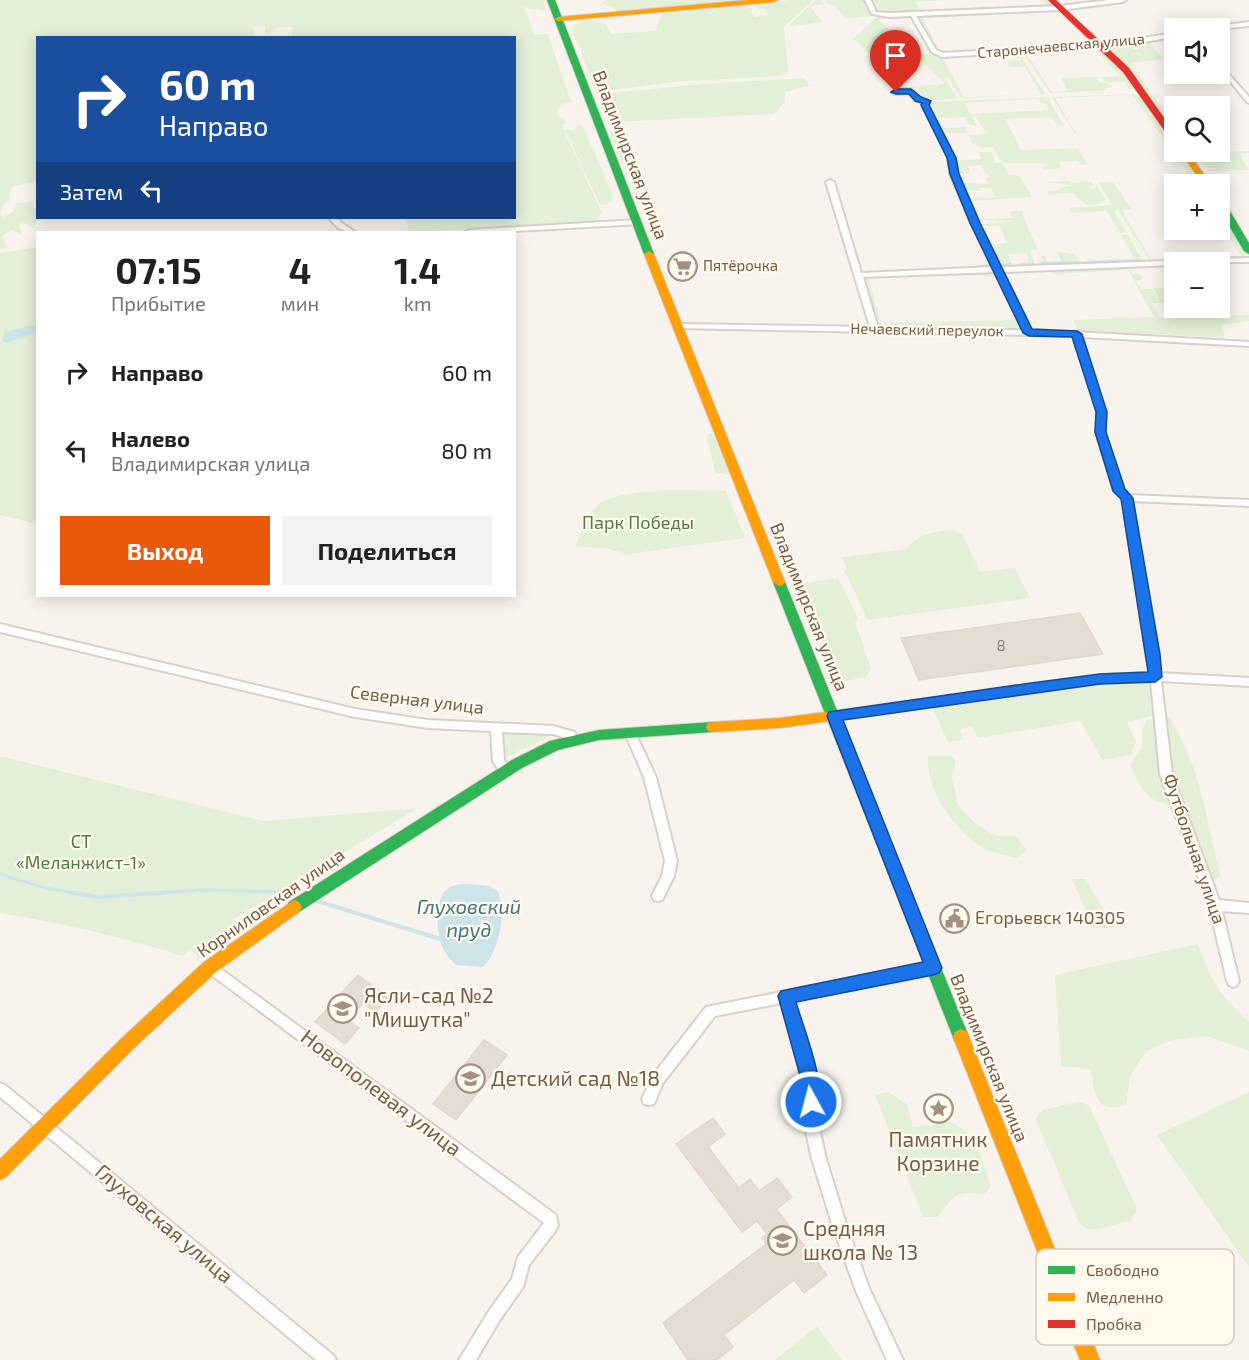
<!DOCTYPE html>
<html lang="ru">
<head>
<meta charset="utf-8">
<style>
  :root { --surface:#fff; --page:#f2f2f2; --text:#202124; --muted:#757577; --accent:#ea580c }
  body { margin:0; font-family:"Exo 2",sans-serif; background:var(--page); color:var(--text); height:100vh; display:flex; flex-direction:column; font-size:22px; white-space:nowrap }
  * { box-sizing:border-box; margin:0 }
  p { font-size:20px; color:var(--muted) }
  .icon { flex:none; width:33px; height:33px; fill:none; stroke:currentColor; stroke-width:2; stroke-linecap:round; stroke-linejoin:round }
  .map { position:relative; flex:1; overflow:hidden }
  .details { position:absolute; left:36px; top:231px; width:480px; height:366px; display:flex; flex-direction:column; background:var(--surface); border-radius:0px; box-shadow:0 3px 15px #0003 }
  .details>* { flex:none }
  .hud { position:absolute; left:36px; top:36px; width:480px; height:183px; border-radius:0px; box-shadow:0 3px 15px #0003; background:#1a4fa0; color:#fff; overflow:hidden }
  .fabs { position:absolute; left:1164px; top:18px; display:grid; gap:12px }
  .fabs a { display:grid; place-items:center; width:66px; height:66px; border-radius:0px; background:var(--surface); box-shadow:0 3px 15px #0003; font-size:30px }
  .pin { position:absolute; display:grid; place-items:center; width:51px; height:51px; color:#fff; margin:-62px -26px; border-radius:50% 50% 50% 0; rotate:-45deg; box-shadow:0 0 6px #0007 }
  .pin .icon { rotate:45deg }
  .me { position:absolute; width:66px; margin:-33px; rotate:353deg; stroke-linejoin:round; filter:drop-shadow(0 0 4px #0008) }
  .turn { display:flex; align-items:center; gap:21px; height:126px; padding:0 24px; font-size:27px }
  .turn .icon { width:78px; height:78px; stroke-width:2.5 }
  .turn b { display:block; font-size:42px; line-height:51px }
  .then { display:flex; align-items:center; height:57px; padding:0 24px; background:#0003; gap:12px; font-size:22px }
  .eta { display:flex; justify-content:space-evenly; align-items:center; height:102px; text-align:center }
  .eta b { font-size:36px; font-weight:700; line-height:42px }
  .button { display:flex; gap:12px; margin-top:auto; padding:12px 24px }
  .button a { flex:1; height:69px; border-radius:0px; background:var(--accent); color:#fff; font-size:24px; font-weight:700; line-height:69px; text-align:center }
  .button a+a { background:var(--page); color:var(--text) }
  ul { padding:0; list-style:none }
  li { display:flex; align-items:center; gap:18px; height:78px; padding:0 24px }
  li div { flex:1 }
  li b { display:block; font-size:22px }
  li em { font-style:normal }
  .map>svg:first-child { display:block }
  .green { fill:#e4efd7; fill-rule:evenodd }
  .water { fill:#cde5e9 }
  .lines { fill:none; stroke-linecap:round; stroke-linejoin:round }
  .stream-far2 { stroke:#cde5e9; stroke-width:2 }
  .stream-far1 { stroke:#cde5e9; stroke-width:3 }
  .stream { stroke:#cde5e9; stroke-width:4 }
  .building { fill:#e5dcd3; stroke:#e1d7ce; stroke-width:1.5 }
  .street-casing { stroke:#d7d1cb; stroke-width:4 }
  .fast-casing { stroke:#d8d1c9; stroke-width:2 }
  .slow-casing { stroke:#d8d1c9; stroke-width:2 }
  .jam-casing { stroke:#d8d1c9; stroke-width:2 }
  .street { fill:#fefdfc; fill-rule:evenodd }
  .fast { fill:#30b455; fill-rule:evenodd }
  .slow { fill:#ff9f0a; fill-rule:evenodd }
  .jam { fill:#e5322d; fill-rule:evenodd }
  .route { fill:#1a73e8; stroke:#114b97; stroke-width:1.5 }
  .labels { text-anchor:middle; stroke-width:4.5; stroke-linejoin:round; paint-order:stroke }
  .far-street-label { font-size:15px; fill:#785c4b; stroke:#fff9ee }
  .far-poi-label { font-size:15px; fill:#785c4b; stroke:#fff9ee; text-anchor:start }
  .number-label { font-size:15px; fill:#957e6f }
  .street-label { font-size:18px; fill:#785c4b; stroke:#fff9ee }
  .park-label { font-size:18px; fill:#527e42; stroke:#fff9ee }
  .poi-label { font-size:18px; fill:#785c4b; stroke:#fff9ee; text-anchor:start }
  .water-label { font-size:20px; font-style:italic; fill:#407784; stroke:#fff9ee }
  .near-poi-label { font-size:21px; fill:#785c4b; stroke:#fff9ee; text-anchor:start }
  .near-street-label { font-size:21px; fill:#785c4b; stroke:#fff9ee }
  .key { fill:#fff9ee; stroke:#d6cabd; stroke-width:1.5 }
  .key-label { font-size:16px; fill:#785c4b }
</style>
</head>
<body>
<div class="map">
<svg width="1249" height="1360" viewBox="0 0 1249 1360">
  <rect width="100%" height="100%" fill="#f8f4ed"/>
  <path class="green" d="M0 0H544L545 11 524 7 534 34H548L571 102 560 105 557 112 559 116 564 118 566 123 562 126 602 213 593 223 409 232 405 218H514V38H291L293 27H278L269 33 265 32V26L254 27 253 37 38 38 37 181 12 187 9 194 10 200 3 206 0 214Z
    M607 0H737L619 11 601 2Z
    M790 0H813L784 27 788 73 780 76 674 82 596 92 580 48 572 33 575 25 587 20 606 24 611 34 655 31 662 13 747 4 753 10 750 11 755 17 769 15 764 9H758L752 4Z
    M816 0H821L824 4 810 6 822 22 787 27Z
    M825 0H865L872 16 845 19 835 5 828 4Z
    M871 0H946L916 2 920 11 1048 6 1042 0H1046L1053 6 887 14 876 11Z
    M1055 9 1098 45 943 54 935 50 916 17ZM1057 12 1092 43 940 52 923 18Z
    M911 16 935 56 1019 53 1045 94 961 98 948 77 945 78 957 98C940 100 926 104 914 90L906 91 904 87 946 84 919 59 881 63 853 39 877 17ZM911 17 929 53V54L915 55 878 19ZM998 55 1002 60H1005L1003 55H1013L1015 58H1021V60L1007 61 1009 65 1005 66 1025 67 1041 94 964 97 943 58Z
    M1174 36 1147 41 1163 59 1131 63 1174 125V132L1134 74 1109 48 1110 47Z
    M1100 47 1131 82 1134 89 1050 93 1023 53ZM1096 49 1119 76 1102 77 1105 82H1124L1129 89 1106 90 1105 88 1112 87 1110 84 1099 82 1097 78 1099 77 1061 78 1068 91 1052 92 1027 54Z
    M805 78 810 86 785 92V102L774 114 616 122 602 94 702 84Z
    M1133 94 1141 97 1174 144V152H1180L1203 184H1195L1133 95 1055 98 1076 133H1074L1052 97Z
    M1045 97 1048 98 1064 126H1059L1051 117 1005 119 1021 150 1078 148 1087 165H1080L1077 161 1059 162 1062 168 1044 170 1042 167 1047 166 1046 163H1003L1009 175 1020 176 1032 197 973 201 981 219 1012 218 1010 211H1021L1038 250H1030L1035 264 1019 263 1029 261 1026 253 1008 254 1012 265H1000L989 245 1007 243 1000 226H983V224L1017 221 979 220 970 199 996 197 991 188H979L980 191 966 190 958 176H962L966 183 989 184 985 178 992 177 985 173 981 165 968 166 971 173 957 174 954 161 981 159 978 152H991L996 163H1002L993 147 981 148 979 145H972L978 144 973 143 968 135 986 134 976 116 972 117 977 126 969 125 965 117 938 118 945 128 965 127 967 133 942 134 927 104 932 102ZM1038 99 1041 103H1046L1049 110 970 114 965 103Z
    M579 124 584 128 612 194V201L606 205H600L565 130H573Z
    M617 130 638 170H630L623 165 609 133Z
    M1249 151V153L1240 154 1249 170 1209 171 1201 160 1231 159 1227 154 1196 153Z
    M1070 181 1071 183 1092 182 1093 185 1088 187 1093 189 1096 188 1095 182 1105 200C1092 209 1082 205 1074 193L1049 194 1047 191 1059 190V188L1073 185 1042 182Z
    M1098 182H1113L1131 209 1122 211 1151 259 1241 256 1220 223V210L1247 258 1149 260 1118 210 1114 211 1126 232 1120 233 1107 211 1072 213 1069 208 1112 205Z
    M33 201 34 208H37L38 218H40L33 228 21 221 19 227 23 236 12 230 2 236 8 248 0 250V215L4 217 14 211 16 203Z
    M1121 235H1128L1142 260 1041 265 1039 261H1043L1041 256H1045L1048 262 1061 261 1058 252 1073 254V251L1079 262 1135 260Z
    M37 247V524L0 515V253Z
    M1136 265 1139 269 1131 270 1133 274H1140L1143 279 1135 281 1142 289H1152L1159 303H1152L1159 317 1176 316 1168 303H1160L1153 288H1163L1179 317 1249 315V321L1221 325 1225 338 1077 330 1073 320 1154 317 1128 270 1053 274 1049 268Z
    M989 272 999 275 1023 327 1021 328 877 325 874 324 862 276 868 277 881 323 1017 320 996 276 916 275Z
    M712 433 729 472 728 475 715 472 707 438 708 434Z
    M671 490 726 491 745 538 628 554 609 549 575 546C581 534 585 519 594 508 608 492 650 492 671 490Z
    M955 530 956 533H962L980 572 1015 568 1030 598 868 620 844 570 847 569 842 557 906 549C919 532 935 532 955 530Z
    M838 578 859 621 855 622 871 668 866 677 842 682 799 584Z
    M1148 680 1154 715 1127 723 1136 741 1131 755 1102 760 1080 721 978 738 972 727 960 729 964 740 948 742 931 705 1100 683Z
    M1169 717C1200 763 1207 822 1220 875L1212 882C1205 856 1197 825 1174 808 1169 804 1162 804 1157 801 1143 795 1136 777 1130 764L1142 748V729L1147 720Z
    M510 731 541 732 550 736 505 758 503 736Z
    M0 756 263 821 418 808 234 919 240 927 239 931 197 961V956L191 950 214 932 182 956C122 937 62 923 0 913Z
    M928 756H951L956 761 952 778 958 805 975 823 995 836H1016L1027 850 1017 858C1006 855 991 853 981 847 954 829 926 790 928 756Z
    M1072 879H1086L1114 928H1094Z
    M1198 944C1213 983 1218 994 1249 1022V1051L1207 1036 1172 1040 1147 1051 1130 1075 1126 1105C1094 1115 1094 1091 1091 1069L1061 1066 1055 975Z
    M888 1092 907 1104 913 1127 931 1126 949 1120 966 1131 980 1153 991 1186 984 1195C958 1189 952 1196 938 1217H923L875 1095Z
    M1249 1092V1267L1157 1135Z
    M1077 1102H1082L1090 1107 1136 1207V1212L1130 1221 1093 1230 1085 1228 1078 1220 1036 1120 1039 1113 1043 1110Z
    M817 1326 842 1360H775Z"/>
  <path class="water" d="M37 324V333L5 343 2 340 5 332Z
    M471 884 489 886 498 891C506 912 500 951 483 967L456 965C451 960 445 954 442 946 436 931 433 894 452 886 458 884 465 884 471 884Z"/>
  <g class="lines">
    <path class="stream-far2" d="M1086 262 1138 260
      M1041 263 1080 262
      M1021 264H1033
      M1000 265 1011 264
      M974 267 991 265"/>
    <path class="stream-far1" d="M0 874 45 888 79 894
      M148 894 201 890 293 892"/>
    <path class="stream" d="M70 892 99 897 170 892
      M317 901 440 939"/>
  </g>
  <path class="building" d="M1080 613 1103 654 919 680 901 638Z
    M358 975 389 997 375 1012 363 1003 347 1020 359 1028 345 1044 315 1022Z
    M484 1040 507 1055 456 1120 433 1104Z
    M713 1118 725 1134 708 1147 739 1188 750 1179 759 1191 777 1178 792 1197 776 1209 827 1275 804 1293 794 1280 724 1335 733 1347 717 1360H688L663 1323 766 1244 762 1238 767 1234 757 1221 742 1232 676 1144Z"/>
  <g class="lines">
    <defs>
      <path id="street" d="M865 0H871L876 12 889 13 1060 6 1109 0H1126L1123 2 1060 10 916 16 936 50 943 53 1113 43 1174 33V37L1113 47 942 57 932 52 911 16 889 17 872 14Z
        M1249 22V26L1220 29 1213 28 1216 26Z
        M1220 64 1249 97V103L1247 102 1220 69Z
        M911 89 920 98 929 101 928 105 955 158 958 174 979 223 1001 267 1249 258V262H1174V265L1003 272 1032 331 1077 332 1249 342V346L1082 337 1106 412 1104 432 1123 490 1129 495 1249 500V506L1132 501 1160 673 1249 678V686L1161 681 1172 774 1219 900 1249 903V913L1222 911 1239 981 1237 985 1233 987 1229 985 1227 981 1209 905 1160 774 1151 681 1100 683 834 720 830 719 829 716 830 713 834 712 1100 675 1150 673 1123 499 1114 491 1096 432 1098 412 1074 336 677 328 673 326 677 324 870 327 826 182 830 180 834 182 861 273 993 267 971 223 950 174 949 158 922 105V102L916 100 909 93 895 94 892 92 895 90ZM995 272 1024 330 878 328 863 277Z
        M329 218H337L343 224 355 232C343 233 336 227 329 218Z
        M637 220H640V224L498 232H465L469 230Z
        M0 624 355 709 428 720 553 726 574 732 579 740 578 743H570L566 738 553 734 502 732 504 760 511 771 509 774H501L493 761 491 731 428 728 355 717 0 632Z
        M630 729 634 730 635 733 656 777 677 861 674 876 662 900 658 901 654 900 652 896 662 876 665 861 644 777 625 733 626 730Z
        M210 961 556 1215 558 1225 556 1230 529 1265 523 1287 499 1321 476 1360H459L489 1311 512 1279 518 1257 544 1223 206 971 204 967 206 963Z
        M933 962 937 964 939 968 937 972 933 974 794 1001 818 1083V1123L826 1159 848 1230 869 1288 903 1360H887L856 1291 834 1230 812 1159 804 1123V1083L782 1003 715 1016 663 1083 654 1104 649 1105 644 1104 642 1099 653 1075 706 1007Z
        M0 1083 5 1085 333 1355 336 1360H316L0 1097Z"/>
      <path id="fast" d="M547 0H555L654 254 652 256 644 254Z
        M1220 200 1225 203 1249 243V254L1244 251 1220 210Z
        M779 578 785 582 969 1037 967 1042 961 1045 955 1042 953 1037 773 582Z
        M713 722 718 723 720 727 718 731 713 732 599 740 558 750 522 768 299 912 294 914 289 912 286 907 289 902 512 760 550 741 599 730Z"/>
      <path id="slow" d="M748 0H778L774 2 558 21 554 19 558 17Z
        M1180 152H1188L1211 184H1203Z
        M649 251 654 254 785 582 783 585 779 586 773 582 644 254Z
        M834 711 839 712 841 716 839 720 779 728 713 732 708 731 706 727 708 723 713 722 779 718Z
        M294 900 299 902 302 907 299 912 216 972 135 1047 6 1177 0 1180V1159L123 1037 204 962Z
        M961 1029 967 1032 969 1037 1100 1360H1080L953 1037 955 1032Z"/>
      <path id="jam" d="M1048 0H1056L1129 68 1174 132V141L1171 140 1123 72Z"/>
    </defs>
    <use href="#street" class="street-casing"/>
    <use href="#fast" class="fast-casing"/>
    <use href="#slow" class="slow-casing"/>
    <use href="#jam" class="jam-casing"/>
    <use href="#street" class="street"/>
    <use href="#fast" class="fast"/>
    <use href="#slow" class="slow"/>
    <use href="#jam" class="jam"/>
  </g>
  <path class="route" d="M911 89 921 97 931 101 929 105 956 158 959 174 980 223 1032 329 1077 331 1082 334 1107 412 1106 432 1125 489 1133 498 1160 654 1162 677 1155 682 1100 684 843 720 942 968 939 973 933 975 796 1002C803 1027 827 1084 817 1107L811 1110 805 1107 802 1102V1083L778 996 781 991 923 962 827 716 829 712 1031 683 1100 674 1148 672 1121 499 1113 491 1095 432 1096 412 1072 337 1029 336 1023 333 970 223 950 174 947 158 921 105 922 103 915 101 909 94H896L891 92 896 89Z"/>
  <defs>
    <symbol id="supermarket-ring" viewBox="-11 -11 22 22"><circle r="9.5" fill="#fff9ee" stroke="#a59184" stroke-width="1.5"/><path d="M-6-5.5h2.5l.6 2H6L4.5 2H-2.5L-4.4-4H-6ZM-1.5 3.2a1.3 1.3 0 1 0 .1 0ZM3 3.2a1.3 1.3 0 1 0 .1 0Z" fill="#a59184"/></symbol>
    <symbol id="civic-ring" viewBox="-11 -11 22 22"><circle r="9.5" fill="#fff9ee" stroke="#a59184" stroke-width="1.5"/><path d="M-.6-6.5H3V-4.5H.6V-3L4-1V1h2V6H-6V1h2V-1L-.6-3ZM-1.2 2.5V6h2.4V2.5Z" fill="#a59184"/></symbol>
    <symbol id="school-ring" viewBox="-11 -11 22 22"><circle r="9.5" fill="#fff9ee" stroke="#a59184" stroke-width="1.5"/><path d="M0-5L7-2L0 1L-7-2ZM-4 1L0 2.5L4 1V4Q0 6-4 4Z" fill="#a59184"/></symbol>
    <symbol id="sight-ring" viewBox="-11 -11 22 22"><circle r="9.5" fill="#fff9ee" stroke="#a59184" stroke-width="1.5"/><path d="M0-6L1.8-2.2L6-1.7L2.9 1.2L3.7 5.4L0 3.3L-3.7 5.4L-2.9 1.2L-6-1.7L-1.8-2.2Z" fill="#a59184"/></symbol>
  </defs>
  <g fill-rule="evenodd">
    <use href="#supermarket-ring" x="666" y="250" width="33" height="33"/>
    <use href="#civic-ring" x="938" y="902" width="33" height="33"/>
    <use href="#school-ring" x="326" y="992" width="33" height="33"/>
    <use href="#school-ring" x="454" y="1062" width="33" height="33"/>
    <use href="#sight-ring" x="922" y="1092" width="33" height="33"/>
    <use href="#school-ring" x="766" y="1224" width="33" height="33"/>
  </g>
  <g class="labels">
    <g class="far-street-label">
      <text transform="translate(1061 46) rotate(-5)" y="5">Старонечаевская улица</text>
      <text transform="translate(927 330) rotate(1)" y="5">Нечаевский переулок</text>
    </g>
    <g class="far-poi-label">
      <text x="703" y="271">Пятёрочка</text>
    </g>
    <g class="number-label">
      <text x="1001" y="651">8</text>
    </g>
    <g class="street-label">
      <text transform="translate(630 155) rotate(69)" y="6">Владимирская улица</text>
      <text transform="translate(809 607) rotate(68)" y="6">Владимирская улица</text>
      <text transform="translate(417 700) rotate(7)" y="6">Северная улица</text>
      <text transform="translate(1194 849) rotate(71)" y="6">Футбольная улица</text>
      <text transform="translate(271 903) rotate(-35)" y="6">Корниловская улица</text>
      <text transform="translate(989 1058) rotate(68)" y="6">Владимирская улица</text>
    </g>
    <g class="park-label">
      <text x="638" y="529">Парк Победы</text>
      <text x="81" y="848">СТ<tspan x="81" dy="21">«Меланжист-1»</tspan></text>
    </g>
    <g class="poi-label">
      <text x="975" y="924">Егорьевск 140305</text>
    </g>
    <g class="water-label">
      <text x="469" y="914">Глуховский<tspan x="469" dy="23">пруд</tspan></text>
    </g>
    <g class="near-poi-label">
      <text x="364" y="1003">Ясли-сад №2<tspan x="364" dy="24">"Мишутка"</tspan></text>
      <text x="491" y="1086">Детский сад №18</text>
      <text x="938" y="1147" text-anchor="middle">Памятник<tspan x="938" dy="24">Корзине</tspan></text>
      <text x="803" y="1236">Средняя<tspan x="803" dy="24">школа № 13</tspan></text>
    </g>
    <g class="near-street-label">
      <text transform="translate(381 1093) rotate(37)" y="7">Новополевая улица</text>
      <text transform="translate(164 1224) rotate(40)" y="7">Глуховская улица</text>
    </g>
  </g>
  <rect x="1036" y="1249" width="198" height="96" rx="9" class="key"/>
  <rect x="1048" y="1266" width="27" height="8" fill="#30b455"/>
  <rect x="1048" y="1293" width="27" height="8" fill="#ff9f0a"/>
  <rect x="1048" y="1320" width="27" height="8" fill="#e5322d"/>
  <g class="key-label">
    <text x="1086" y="1276">Свободно</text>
    <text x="1086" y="1303">Медленно</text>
    <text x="1086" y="1330">Пробка</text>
  </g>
</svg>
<div class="fabs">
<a><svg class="icon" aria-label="sound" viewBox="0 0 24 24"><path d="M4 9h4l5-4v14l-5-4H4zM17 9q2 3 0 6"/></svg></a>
<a><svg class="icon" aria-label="search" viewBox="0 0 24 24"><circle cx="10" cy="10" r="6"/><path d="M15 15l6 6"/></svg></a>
<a>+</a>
<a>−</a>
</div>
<div class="pin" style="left:896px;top:92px;background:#d93025"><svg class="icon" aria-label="arrive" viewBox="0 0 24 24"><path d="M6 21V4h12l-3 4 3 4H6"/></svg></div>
<svg class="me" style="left:811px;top:1102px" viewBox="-20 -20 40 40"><circle r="17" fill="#1a73e8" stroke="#fff" stroke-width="3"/><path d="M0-11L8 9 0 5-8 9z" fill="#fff"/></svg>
<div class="hud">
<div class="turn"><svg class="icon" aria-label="right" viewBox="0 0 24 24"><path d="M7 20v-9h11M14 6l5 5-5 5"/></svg><div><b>60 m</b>Направо</div></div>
<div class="then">Затем<svg class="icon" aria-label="left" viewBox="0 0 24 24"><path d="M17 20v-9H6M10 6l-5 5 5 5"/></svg></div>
</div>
<section class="details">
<div class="eta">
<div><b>07:15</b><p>Прибытие</p></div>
<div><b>4</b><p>мин</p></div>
<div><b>1.4</b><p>km</p></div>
</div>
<ul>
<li><svg class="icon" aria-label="right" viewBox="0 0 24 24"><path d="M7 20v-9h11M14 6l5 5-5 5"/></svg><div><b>Направо</b></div><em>60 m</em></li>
<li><svg class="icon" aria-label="left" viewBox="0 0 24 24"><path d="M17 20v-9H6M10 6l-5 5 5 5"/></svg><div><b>Налево</b><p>Владимирская улица</p></div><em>80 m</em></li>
</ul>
<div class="button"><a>Выход</a><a>Поделиться</a></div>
</section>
</div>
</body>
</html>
